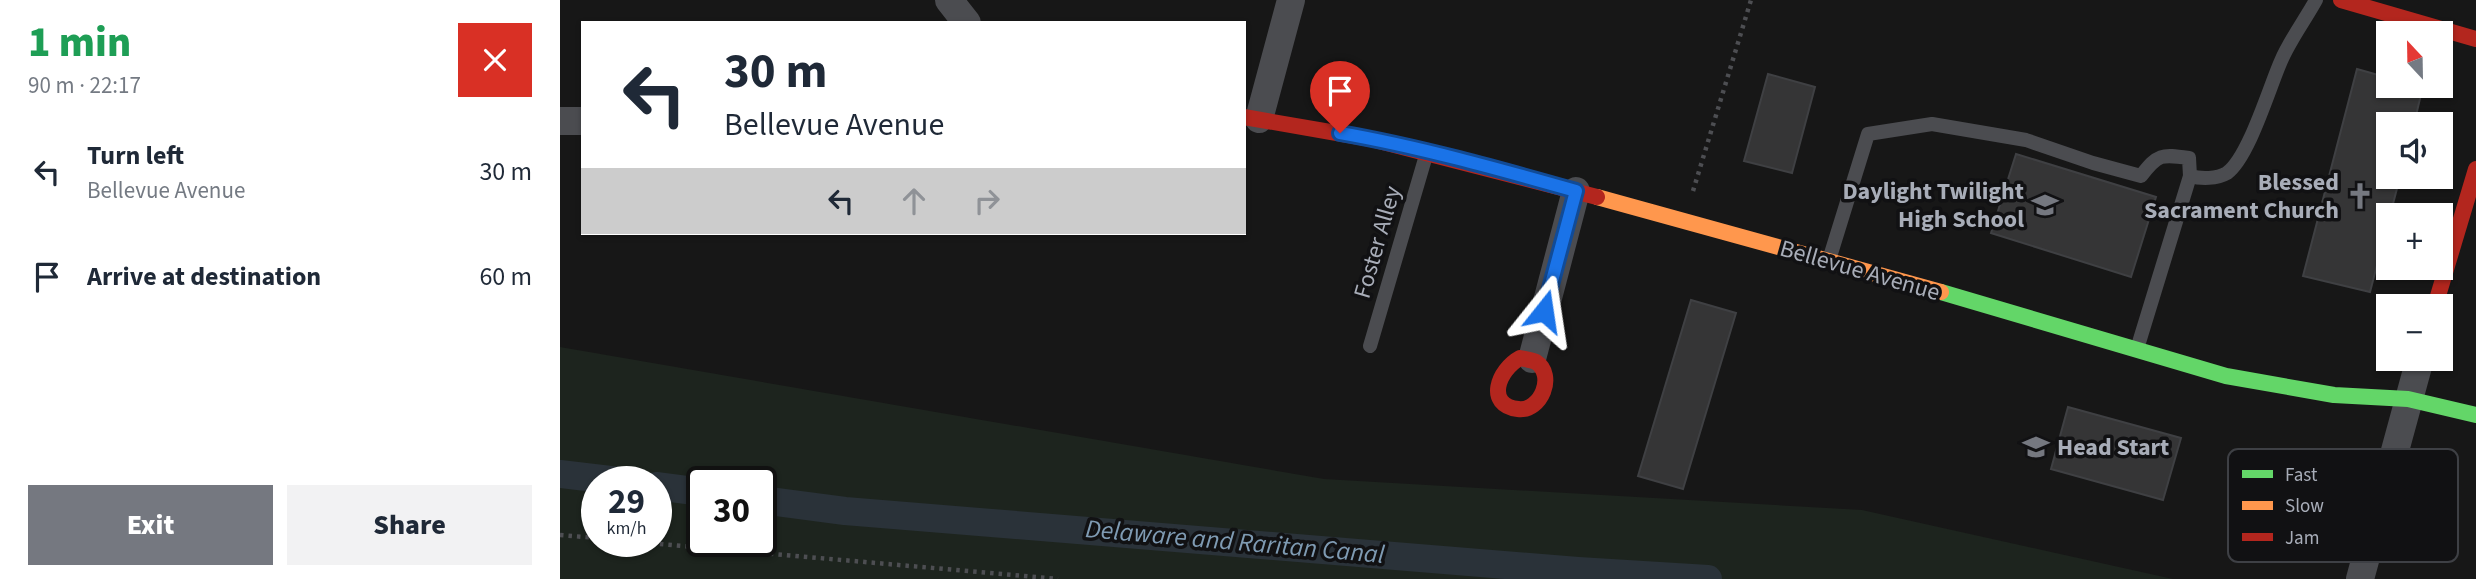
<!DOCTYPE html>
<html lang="en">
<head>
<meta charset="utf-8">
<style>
  :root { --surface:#fff; --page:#f2f2f3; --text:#1f2937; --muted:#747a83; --accent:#757880 }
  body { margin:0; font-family:"Source Sans 3",sans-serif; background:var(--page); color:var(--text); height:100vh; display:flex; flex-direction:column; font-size:26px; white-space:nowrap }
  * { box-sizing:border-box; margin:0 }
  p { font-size:23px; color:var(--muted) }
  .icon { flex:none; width:38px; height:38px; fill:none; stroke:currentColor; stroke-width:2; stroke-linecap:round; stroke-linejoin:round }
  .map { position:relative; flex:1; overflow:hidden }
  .drawer { display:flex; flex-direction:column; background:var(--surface); width:560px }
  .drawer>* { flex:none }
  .banner { position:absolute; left:21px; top:21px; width:665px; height:214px; border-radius:0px; box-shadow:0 2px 5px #0004; background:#fff; color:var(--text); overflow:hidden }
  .needle { width:46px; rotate:338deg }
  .fabs { position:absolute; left:1816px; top:21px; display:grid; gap:14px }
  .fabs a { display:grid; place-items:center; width:77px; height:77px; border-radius:0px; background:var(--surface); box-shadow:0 2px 5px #0004; font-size:35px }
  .speed { position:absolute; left:21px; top:466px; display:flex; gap:14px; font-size:35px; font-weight:700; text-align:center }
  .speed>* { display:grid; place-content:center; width:91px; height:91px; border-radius:50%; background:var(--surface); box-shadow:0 2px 5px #0004; line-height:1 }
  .speed small { font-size:18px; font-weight:400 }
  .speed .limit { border:4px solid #111; border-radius:10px; background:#fff; color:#111 }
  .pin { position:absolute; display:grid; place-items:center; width:60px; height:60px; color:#fff; margin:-72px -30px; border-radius:50% 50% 50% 0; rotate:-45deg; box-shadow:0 0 7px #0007 }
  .pin .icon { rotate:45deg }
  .me { position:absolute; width:77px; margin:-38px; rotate:15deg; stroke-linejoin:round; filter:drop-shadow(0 0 5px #0008) }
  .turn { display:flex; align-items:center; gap:24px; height:147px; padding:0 28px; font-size:32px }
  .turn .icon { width:91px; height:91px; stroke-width:2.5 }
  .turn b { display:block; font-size:49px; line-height:60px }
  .lanes { display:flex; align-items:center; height:66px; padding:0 28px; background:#0003; justify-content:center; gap:35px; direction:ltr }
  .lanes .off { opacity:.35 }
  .round { display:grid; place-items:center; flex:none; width:74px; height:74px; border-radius:0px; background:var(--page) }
  .head { display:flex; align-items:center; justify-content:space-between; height:119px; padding:0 28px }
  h1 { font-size:42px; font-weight:800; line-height:52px; color:#1e9e55 }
  .cta { display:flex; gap:14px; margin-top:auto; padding:14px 28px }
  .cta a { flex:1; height:80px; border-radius:0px; background:var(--accent); color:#fff; font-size:28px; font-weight:800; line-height:80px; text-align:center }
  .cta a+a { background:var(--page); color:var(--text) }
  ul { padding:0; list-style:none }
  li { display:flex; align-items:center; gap:21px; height:105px; padding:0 28px }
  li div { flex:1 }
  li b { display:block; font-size:26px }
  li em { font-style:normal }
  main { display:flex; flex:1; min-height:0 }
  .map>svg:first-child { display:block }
  .green { fill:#1d241e; fill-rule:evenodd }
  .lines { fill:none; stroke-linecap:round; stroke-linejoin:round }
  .canal { stroke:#2a3239; stroke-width:28 }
  .building { fill:#353536; stroke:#3f4043; stroke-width:2 }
  .path { stroke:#4d4e52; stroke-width:4.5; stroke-dasharray:3.5 5; stroke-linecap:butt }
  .lane { stroke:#4b4c50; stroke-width:14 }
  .street { stroke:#4b4c50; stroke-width:28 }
  .fast { stroke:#63d668; stroke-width:16 }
  .slow { stroke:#ff974d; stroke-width:16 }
  .jam { stroke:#b3261e; stroke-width:16 }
  .route-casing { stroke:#114b97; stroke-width:18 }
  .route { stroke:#1a73e8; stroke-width:12 }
  .labels { text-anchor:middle; stroke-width:7; stroke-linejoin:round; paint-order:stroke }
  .poi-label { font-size:24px; font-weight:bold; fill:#a8adb8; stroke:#111113; text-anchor:end }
  .street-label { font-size:24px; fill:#a8adb8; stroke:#111113 }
  .water-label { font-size:26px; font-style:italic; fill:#7f9bb3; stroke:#111113 }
  .key { fill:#111113; stroke:#3e4045; stroke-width:2 }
  .key-label { font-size:19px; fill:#a8adb8 }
</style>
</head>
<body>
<main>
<section class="drawer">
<div class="head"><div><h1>1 min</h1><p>90 m · 22:17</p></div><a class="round" style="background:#d93025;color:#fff"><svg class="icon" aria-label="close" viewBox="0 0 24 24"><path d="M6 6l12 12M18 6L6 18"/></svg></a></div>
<ul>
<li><svg class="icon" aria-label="left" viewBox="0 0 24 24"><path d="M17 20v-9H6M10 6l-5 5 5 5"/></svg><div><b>Turn left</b><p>Bellevue Avenue</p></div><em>30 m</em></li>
<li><svg class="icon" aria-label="arrive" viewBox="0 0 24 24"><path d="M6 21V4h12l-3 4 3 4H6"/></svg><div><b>Arrive at destination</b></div><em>60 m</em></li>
</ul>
<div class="cta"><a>Exit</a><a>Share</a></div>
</section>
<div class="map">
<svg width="1916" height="579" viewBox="0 0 1916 579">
  <rect width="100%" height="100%" fill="#171717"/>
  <path class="green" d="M0 347 764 479 1302 510 1613 579H0ZM37 481H96V541H37ZM142 481H201V541H142Z"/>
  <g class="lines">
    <path class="canal" d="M0 474 59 481
      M96 486 142 492
      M201 500 285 511 1018 571 1148 579"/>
  </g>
  <path class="building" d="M1797 69 1829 78V86H1863L1854 124H1829V177H1840L1810 292 1743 276Z
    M1208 74 1255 87 1232 173 1184 161Z
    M1456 154 1596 197 1571 277 1431 233Z
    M1131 300 1176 313 1123 489 1078 476Z
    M1508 407 1621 438 1603 500 1491 469Z"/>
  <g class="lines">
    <path class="path" d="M1133 191 1191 0
      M0 535 37 538
      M66 541 498 579"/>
    <path class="lane" d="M1269 260 1308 134 1372 124 1466 140 1533 163 1581 176C1598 154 1601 154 1629 158L1630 176C1641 179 1657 179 1667 173 1689 157 1709 88 1721 61 1730 40 1745 20 1756 0
      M810 346 867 152
      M1577 349 1630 176"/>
    <path class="street" d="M389 0 407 23
      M699 119 731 0
      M0 121H23
      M972 359 1016 191
      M1800 579 1860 359"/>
    <path class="fast" d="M1381 292 1666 376 1774 395 1848 399 1916 415"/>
    <path class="slow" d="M1037 197 1381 292"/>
    <path class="jam" d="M1781 0 1916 39
      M684 117 811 139 1037 197
      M1875 306 1916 169
      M960 358C965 359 972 360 976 362 996 375 981 412 958 409 925 405 938 370 960 358Z"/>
  </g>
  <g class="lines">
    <defs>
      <path id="route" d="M780 133C860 147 938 169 1016 191L984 311"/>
    </defs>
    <use href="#route" class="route-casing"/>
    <use href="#route" class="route"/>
  </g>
  <defs>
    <symbol id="church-bare" viewBox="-9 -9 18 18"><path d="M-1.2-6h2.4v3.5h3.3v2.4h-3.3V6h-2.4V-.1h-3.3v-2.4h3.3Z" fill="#757880" stroke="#111113" stroke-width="2.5" paint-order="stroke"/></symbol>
    <symbol id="school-bare" viewBox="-9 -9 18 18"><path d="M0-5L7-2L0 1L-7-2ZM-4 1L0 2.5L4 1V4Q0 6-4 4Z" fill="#757880" stroke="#111113" stroke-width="2.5" paint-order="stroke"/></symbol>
  </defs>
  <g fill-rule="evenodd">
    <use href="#church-bare" x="1781" y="177" width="38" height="38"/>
    <use href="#school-bare" x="1466" y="186" width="38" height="38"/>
    <use href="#school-bare" x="1457" y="428" width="38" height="38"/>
  </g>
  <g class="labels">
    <g class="poi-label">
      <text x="1779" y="190">Blessed<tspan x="1779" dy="28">Sacrament Church</tspan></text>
      <text x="1464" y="199">Daylight Twilight<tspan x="1464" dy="28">High School</tspan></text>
      <text x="1497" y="455" text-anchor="start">Head Start</text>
    </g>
    <g class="street-label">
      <text transform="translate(817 242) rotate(-74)" y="8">Foster Alley</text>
      <text transform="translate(1300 270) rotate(16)" y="8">Bellevue Avenue</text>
    </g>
    <g class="water-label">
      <text transform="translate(675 541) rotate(5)" y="9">Delaware and Raritan Canal</text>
    </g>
  </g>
  <rect x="1668" y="449" width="230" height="113" rx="10" class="key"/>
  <rect x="1682" y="470" width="31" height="8" fill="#63d668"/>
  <rect x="1682" y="501" width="31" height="9" fill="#ff974d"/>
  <rect x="1682" y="533" width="31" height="8" fill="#b3261e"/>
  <g class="key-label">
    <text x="1725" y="481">Fast</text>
    <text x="1725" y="512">Slow</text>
    <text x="1725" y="544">Jam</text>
  </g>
</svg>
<div class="fabs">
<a><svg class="needle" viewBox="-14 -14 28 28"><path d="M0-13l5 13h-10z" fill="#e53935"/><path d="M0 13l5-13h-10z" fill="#747a83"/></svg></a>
<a><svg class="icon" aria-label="sound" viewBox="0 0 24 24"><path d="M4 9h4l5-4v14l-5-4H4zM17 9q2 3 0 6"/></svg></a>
<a>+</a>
<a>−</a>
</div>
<div class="speed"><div>29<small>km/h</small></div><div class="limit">30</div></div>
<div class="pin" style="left:780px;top:133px;background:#d93025"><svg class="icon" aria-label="arrive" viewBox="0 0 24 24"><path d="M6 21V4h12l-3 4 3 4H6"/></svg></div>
<svg class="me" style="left:984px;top:311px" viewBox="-20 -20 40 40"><path d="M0-17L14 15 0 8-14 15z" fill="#1a73e8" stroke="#fff" stroke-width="4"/></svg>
<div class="banner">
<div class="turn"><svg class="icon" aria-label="left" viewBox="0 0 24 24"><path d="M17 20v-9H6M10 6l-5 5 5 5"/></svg><div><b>30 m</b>Bellevue Avenue</div></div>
<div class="lanes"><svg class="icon" aria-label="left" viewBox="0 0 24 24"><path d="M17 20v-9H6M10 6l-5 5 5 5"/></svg><svg class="icon off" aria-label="ahead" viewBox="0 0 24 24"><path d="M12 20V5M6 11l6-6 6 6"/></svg><svg class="icon off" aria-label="right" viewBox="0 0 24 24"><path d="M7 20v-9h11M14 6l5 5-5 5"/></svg></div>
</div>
</div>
</main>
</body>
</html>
